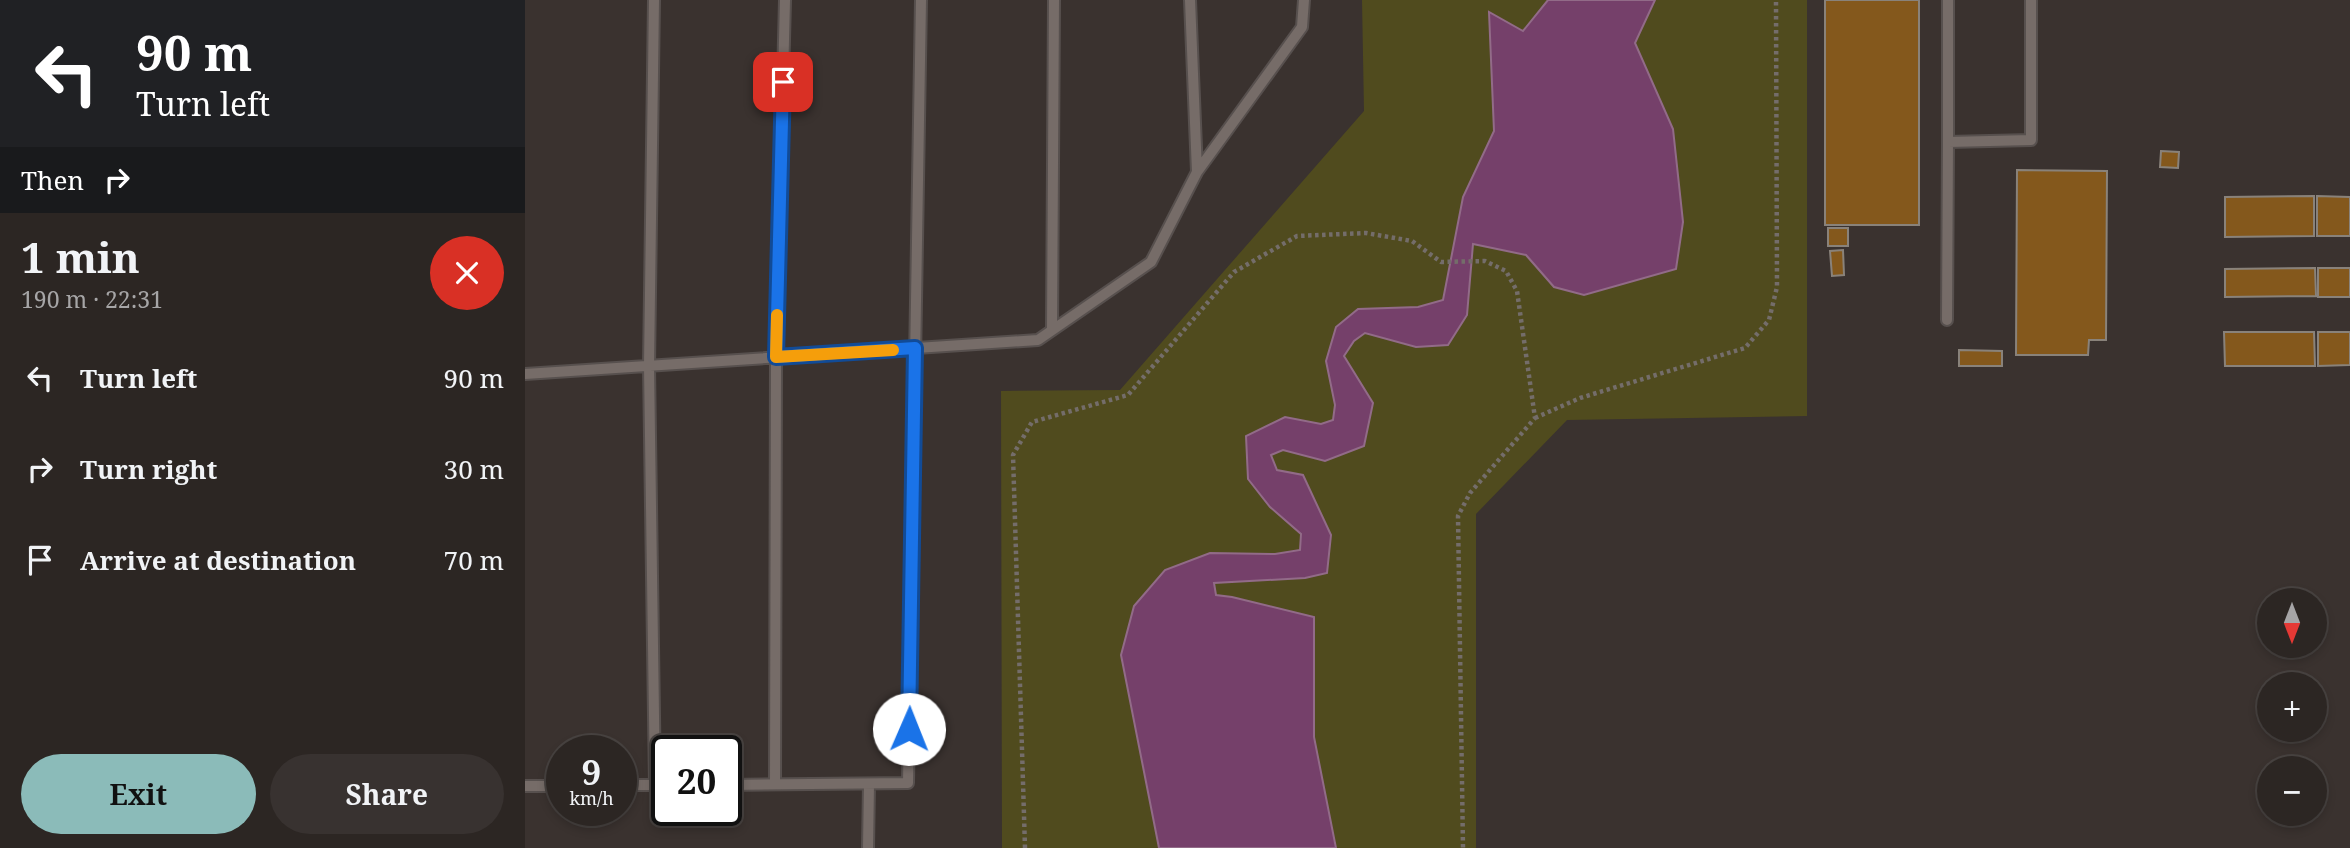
<!DOCTYPE html>
<html lang="en">
<head>
<meta charset="utf-8">
<style>
  :root { --surface:#2c2623; --page:#383230; --text:#f1f3f6; --muted:#a6a5a6; --line:#484341; --accent:#8bbbb9 }
  body { margin:0; font-family:"Noto Serif",serif; background:var(--page); color:var(--text); height:100vh; display:flex; flex-direction:column; font-size:26px; white-space:nowrap }
  * { box-sizing:border-box; margin:0 }
  p { font-size:23px; color:var(--muted) }
  .icon { flex:none; width:38px; height:38px; fill:none; stroke:currentColor; stroke-width:2; stroke-linecap:round; stroke-linejoin:round }
  .map { position:relative; flex:1; overflow:hidden }
  .sheet { display:flex; flex-direction:column; background:var(--surface); width:525px }
  .sheet>* { flex:none }
  .banner { background:#202124; color:#fff; overflow:hidden }
  .needle { width:46px; rotate:180deg }
  .fabs { position:absolute; left:1732px; top:588px; display:grid; gap:14px }
  .fabs a { display:grid; place-items:center; width:70px; height:70px; border-radius:50%; background:var(--surface); box-shadow:0 4px 10px #0003,0 0 0 2px var(--line); font-size:35px }
  .speed { position:absolute; left:21px; top:735px; display:flex; gap:14px; font-size:35px; font-weight:700; text-align:center }
  .speed>* { display:grid; place-content:center; width:91px; height:91px; border-radius:50%; background:var(--surface); box-shadow:0 4px 10px #0003,0 0 0 2px var(--line); line-height:1 }
  .speed small { font-size:18px; font-weight:400 }
  .speed .limit { border:4px solid #111; border-radius:10px; background:#fff; color:#111 }
  .pin { position:absolute; display:grid; place-items:center; width:60px; height:60px; color:#fff; margin:-30px; border-radius:14px; box-shadow:0 4px 10px #0006 }
  .me { position:absolute; width:77px; margin:-38px; rotate:1deg; stroke-linejoin:round; filter:drop-shadow(0 0 5px #0008) }
  .turn { display:flex; align-items:center; gap:24px; height:147px; padding:0 21px; font-size:32px }
  .turn .icon { width:91px; height:91px; stroke-width:2.5 }
  .turn b { display:block; font-size:49px; line-height:60px }
  .then { display:flex; align-items:center; height:66px; padding:0 21px; background:#0003; gap:14px; font-size:26px }
  .round { display:grid; place-items:center; flex:none; width:74px; height:74px; border-radius:37px; background:var(--page) }
  .head { display:flex; align-items:center; justify-content:space-between; height:119px; padding:0 21px }
  h1 { font-size:42px; font-weight:700; line-height:52px }
  .cta { display:flex; gap:14px; margin-top:auto; padding:14px 21px }
  .cta a { flex:1; height:80px; border-radius:42px; background:var(--accent); color:#111; font-size:28px; font-weight:700; line-height:80px; text-align:center }
  .cta a+a { background:var(--page); color:var(--text) }
  ul { padding:0; list-style:none }
  li { display:flex; align-items:center; gap:21px; height:91px; padding:0 21px }
  li div { flex:1 }
  li b { display:block; font-size:26px }
  li em { font-style:normal }
  main { display:flex; flex:1; min-height:0 }
  .map>svg:first-child { display:block }
  .green { fill:#504b1e }
  .water { fill:#75406a; stroke:#926b88; stroke-width:2 }
  .building { fill:#84581c; stroke:#89827a; stroke-width:2 }
  .lines { fill:none; stroke-linecap:round; stroke-linejoin:round }
  .service-casing { stroke:#57504e; stroke-width:14 }
  .path { stroke:#746d6a; stroke-width:4.5; stroke-dasharray:3.5 3.5; stroke-linecap:butt }
  .service { stroke:#766c68; stroke-width:10 }
  .route-casing { stroke:#114b97; stroke-width:18 }
  .route { stroke:#1a73e8; stroke-width:12 }
  .slow { stroke:#f59e0b; stroke-width:12 }
</style>
</head>
<body>
<main>
<section class="sheet">
<div class="banner">
<div class="turn"><svg class="icon" aria-label="left" viewBox="0 0 24 24"><path d="M17 20v-9H6M10 6l-5 5 5 5"/></svg><div><b>90 m</b>Turn left</div></div>
<div class="then">Then<svg class="icon" aria-label="right" viewBox="0 0 24 24"><path d="M7 20v-9h11M14 6l5 5-5 5"/></svg></div>
</div>
<div class="head"><div><h1>1 min</h1><p>190 m · 22:31</p></div><a class="round" style="background:#d93025;color:#fff"><svg class="icon" aria-label="close" viewBox="0 0 24 24"><path d="M6 6l12 12M18 6L6 18"/></svg></a></div>
<ul>
<li><svg class="icon" aria-label="left" viewBox="0 0 24 24"><path d="M17 20v-9H6M10 6l-5 5 5 5"/></svg><div><b>Turn left</b></div><em>90 m</em></li>
<li><svg class="icon" aria-label="right" viewBox="0 0 24 24"><path d="M7 20v-9h11M14 6l5 5-5 5"/></svg><div><b>Turn right</b></div><em>30 m</em></li>
<li><svg class="icon" aria-label="arrive" viewBox="0 0 24 24"><path d="M6 21V4h12l-3 4 3 4H6"/></svg><div><b>Arrive at destination</b></div><em>70 m</em></li>
</ul>
<div class="cta"><a>Exit</a><a>Share</a></div>
</section>
<div class="map">
<svg width="1825" height="848" viewBox="0 0 1825 848">
  <rect width="100%" height="100%" fill="#3a322f"/>
  <path class="green" d="M837 0H1282V416L1042 420 951 514V848H477L476 391 595 390 839 111Z"/>
  <path class="water" d="M1023 0H1130L1110 43 1148 129 1158 222 1151 269 1059 295 1029 287 1001 255 948 244 942 315 923 345 891 347 840 333 829 341 819 356 848 403 839 446 800 461 758 450 746 455 752 470 778 475 806 535 802 573 780 578 689 583 691 595 707 597 789 617V737L811 848H634L596 655 609 606 640 570 685 553 750 554 775 550 776 534 745 507 723 479 721 436 760 417 796 424 808 420 810 405 801 361 811 327 833 309 893 307 918 300 938 197 969 131 964 12 998 31Z"/>
  <path class="building" d="M1300 0H1394V225H1300Z
    M1636 151 1654 152 1653 168 1635 167Z
    M1492 170 1582 171 1581 340H1564L1563 355H1491Z
    M1789 196V236L1700 237V197Z
    M1792 196 1825 197V236H1792Z
    M1303 228H1323V246H1303Z
    M1318 250 1319 275 1307 276 1305 251Z
    M1790 268 1791 296 1700 297V269Z
    M1793 268H1825V297H1793Z
    M1699 332H1789L1790 366H1700Z
    M1793 332H1825V365L1793 366Z
    M1434 350 1477 351V366H1434Z"/>
  <g class="lines">
    <defs>
      <path id="service" d="M129 0 124 366 130 785
        M665 0 672 172
        M1423 0V142
        M1422 320 1423 142 1506 140V0
        M527 330 529 0
        M0 374 513 340 626 262 672 172 777 27 779 0
        M250 784 251 357 260 0
        M96 785H142
        M201 785 383 783 396 0
        M0 786H37
        M343 848 344 784"/>
    </defs>
    <use href="#service" class="service-casing"/>
    <path class="path" d="M1010 418 1055 398 1220 348 1244 320 1252 287 1251 0
      M500 848 488 455 507 422 603 395 709 272 772 236 841 233 887 241 916 262 960 261 981 271 992 291 1010 418 945 493 933 516 938 848"/>
    <use href="#service" class="service"/>
  </g>
  <g class="lines">
    <defs>
      <path id="route" d="M258 82 251 357 390 348 384 729"/>
    </defs>
    <use href="#route" class="route-casing"/>
    <use href="#route" class="route"/>
    <path class="slow" d="M252 315 251 357 368 350"/>
  </g>
</svg>
<div class="fabs">
<a><svg class="needle" viewBox="-14 -14 28 28"><path d="M0-13l5 13h-10z" fill="#e53935"/><path d="M0 13l5-13h-10z" fill="#a6a5a6"/></svg></a>
<a>+</a>
<a>−</a>
</div>
<div class="speed"><div>9<small>km/h</small></div><div class="limit">20</div></div>
<div class="pin" style="left:258px;top:82px;background:#d93025"><svg class="icon" aria-label="arrive" viewBox="0 0 24 24"><path d="M6 21V4h12l-3 4 3 4H6"/></svg></div>
<svg class="me" style="left:384px;top:729px" viewBox="-20 -20 40 40"><circle r="19" fill="#fff"/><path d="M0-13L10 11 0 6-10 11z" fill="#1a73e8"/></svg>
</div>
</main>
</body>
</html>
